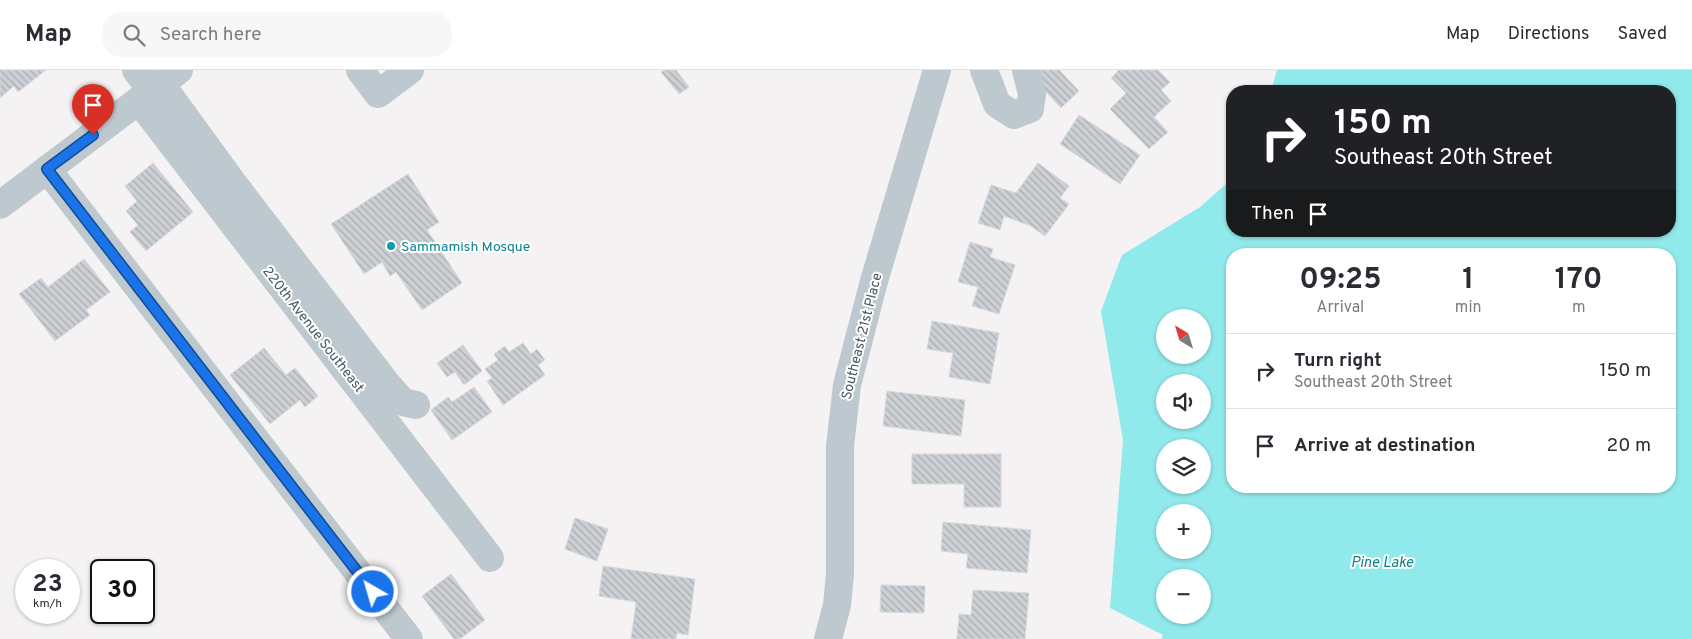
<!DOCTYPE html>
<html lang="en">
<head>
<meta charset="utf-8">
<style>
  :root { --surface:#fff; --page:#f7f7f7; --text:#2b2b33; --muted:#7c7c81; --line:#e1e1e2 }
  body { margin:0; font-family:Overpass,sans-serif; background:var(--page); color:var(--text); height:100vh; display:flex; flex-direction:column; font-size:19px; white-space:nowrap }
  * { box-sizing:border-box; margin:0 }
  p { font-size:16px; color:var(--muted) }
  .icon { flex:none; width:28px; height:28px; fill:none; stroke:currentColor; stroke-width:2; stroke-linecap:round; stroke-linejoin:round }
  .map { position:relative; flex:1; overflow:hidden }
  .panel { position:absolute; left:1226px; top:178px; width:450px; height:245px; display:flex; flex-direction:column; background:var(--surface); border-radius:20px; box-shadow:0 1px 4px #0004 }
  .panel>* { flex:none }
  .guide { position:absolute; left:1226px; top:15px; width:450px; height:152px; border-radius:20px; box-shadow:0 1px 4px #0004; background:#202124; color:#fff; overflow:hidden }
  .needle { width:32px; rotate:322deg }
  .tools { position:absolute; left:1156px; top:239px; display:grid; gap:10px }
  .tools a { display:grid; place-items:center; width:55px; height:55px; border-radius:50%; background:var(--surface); box-shadow:0 1px 4px #0004; font-size:25px }
  .speed { position:absolute; left:15px; top:489px; display:flex; gap:10px; font-size:25px; font-weight:700; text-align:center }
  .speed>* { display:grid; place-content:center; width:65px; height:65px; border-radius:50%; background:var(--surface); box-shadow:0 1px 4px #0004; line-height:1 }
  .speed small { font-size:12px; font-weight:400 }
  .speed .limit { border:2px solid #111; border-radius:8px; background:#fff; color:#111 }
  .pin { position:absolute; display:grid; place-items:center; width:42px; height:42px; color:#fff; margin:-51px -21px; border-radius:50% 50% 50% 0; rotate:-45deg; box-shadow:0 0 5px #0007 }
  .pin .icon { rotate:45deg }
  .me { position:absolute; width:55px; margin:-28px; rotate:322deg; stroke-linejoin:round; filter:drop-shadow(0 0 4px #0008) }
  .turn { display:flex; align-items:center; gap:18px; height:105px; padding:0 25px; font-size:22px }
  .turn .icon { width:65px; height:65px; stroke-width:2.5 }
  .turn b { display:block; font-size:35px; line-height:42px }
  .then { display:flex; align-items:center; height:48px; padding:0 25px; background:#0003; gap:10px; font-size:19px }
  .eta { display:flex; justify-content:space-evenly; align-items:center; height:85px; text-align:center }
  .eta b { font-size:30px; font-weight:700; line-height:35px }
  ul { padding:0; list-style:none }
  li { display:flex; align-items:center; gap:15px; height:75px; padding:0 25px; border-top:1px solid var(--line) }
  li div { flex:1 }
  li b { display:block; font-size:19px }
  li em { font-style:normal }
  header { display:flex; align-items:center; gap:30px; box-sizing:border-box; height:70px; padding:0 25px; background:var(--surface); border-bottom:1px solid var(--line) }
  header strong { font-size:24px }
  nav { display:flex; gap:28px; margin-inline-start:auto; font-size:18px }
  .search { width:350px; height:45px; background:var(--page); display:flex; align-items:center; gap:12px; box-sizing:border-box; padding:0 18px; border-radius:20px; color:var(--muted); font-size:19px }
  .map>svg:first-child { display:block }
  .water { fill:#90e9eb; fill-rule:evenodd }
  .building { fill:url(#building-back-hatch); stroke:#d6d9dd }
  .lines { fill:none; stroke-linecap:round; stroke-linejoin:round }
  .minor { stroke:#bdc9ce; stroke-width:28 }
  .route-casing { stroke:#114b97; stroke-width:12 }
  .route { stroke:#1a73e8; stroke-width:9 }
  .culture-dot { fill:#0f9aa8; stroke:#fff; stroke-width:2 }
  .labels { text-anchor:middle; stroke-width:4; stroke-linejoin:round; paint-order:stroke }
  .culture-label { font-size:14px; fill:#0d838f; stroke:#fff; text-anchor:start }
  .street-label { font-size:14px; fill:#49595f; stroke:#fff }
  .water-label { font-size:15px; font-style:italic; fill:#108285; stroke:#fff }
</style>
</head>
<body>
<header>
<strong>Map</strong>
<div class="search"><svg class="icon" aria-label="search" viewBox="0 0 24 24"><circle cx="10" cy="10" r="6"/><path d="M15 15l6 6"/></svg>Search here</div>
<nav><a>Map</a><a>Directions</a><a>Saved</a></nav>
</header>
<div class="map">
<svg width="1692" height="569" viewBox="0 0 1692 569">
  <defs>
    <pattern id="building-back-hatch" width="6" height="6" patternUnits="userSpaceOnUse" patternTransform="scale(1.25)"><rect width="6" height="6" fill="#ccd0d4"/><path d="M-1 5l2 2M0 0l6 6M5-1l2 2" fill="none" stroke="#a8acaf"/></pattern>
  </defs>
  <rect width="100%" height="100%" fill="#f4f2f2"/>
  <path class="water" d="M1277 0H1692V569H1162L1163 565 1110 538 1123 370 1101 241 1122 185 1200 137 1232 109V161H1670V21H1271ZM1232 184H1670V416H1232ZM1165 248H1202V285H1165ZM1202 312V350H1165V312ZM1165 378H1202V415H1165ZM1165 442H1202V480H1165ZM1165 508H1202V545H1165Z"/>
  <path class="building" d="M0 0H46L18 22 14 16 0 28Z
    M664 0H676L689 17 679 24 661 2Z
    M1035 0H1059L1079 21 1061 38 1030 5Z
    M1119 0H1158L1170 12 1161 20 1171 31 1154 47 1168 62 1149 79 1110 39 1126 23 1111 8Z
    M1079 45 1140 85 1120 114 1060 74Z
    M153 93 193 142 146 181 130 162 138 155 126 141 137 131 125 116Z
    M1038 93 1069 116 1060 128 1069 134 1045 166 1031 156 1004 146 1000 160 978 153 991 115 1016 123Z
    M408 104 439 152 427 160 462 213 422 240 396 202 390 206 382 192 364 204 331 154Z
    M970 172 993 179 990 187 1015 195 999 244 972 236 978 217 958 212Z
    M84 189 110 222 86 240 90 245 55 271 19 224 41 208 48 217Z
    M932 251 999 263 990 314 949 307 953 283 927 279Z
    M523 273 531 284 537 279 545 290 538 295 545 305 503 335 487 311 492 308 485 299 498 290 494 284 505 276 509 282Z
    M463 275 482 301 464 315 455 302 447 307 437 293Z
    M264 278 286 305 295 298 318 326 305 337 300 330 270 354 230 305Z
    M474 317 492 342 452 370 431 340 448 327 452 332Z
    M887 321 965 330 961 366 883 356Z
    M912 384H1001V437H964V414H912Z
    M575 448 608 459 597 491 565 479Z
    M943 452 1031 460 1027 503 966 498 968 484 941 481Z
    M603 496 695 509 688 565 677 563 676 569H631L636 532 599 526Z
    M451 504 485 550 460 569H454L422 526Z
    M881 515 925 516 924 543 880 542Z
    M973 520 1029 523 1025 569H957L959 544 971 545Z"/>
  <g class="lines">
    <path class="minor" d="M136 0 152 21
      M360 0 378 24 410 0
      M984 0 997 34 1014 45 1030 39 1032 24 1026 0
      M161 14 233 113 387 314 403 332 416 335
      M139 31 490 488
      M47 99 409 569
      M0 135 179 0
      M828 569 837 535 840 504V376L847 315 874 211 937 0"/>
  </g>
  <g class="lines">
    <defs>
      <path id="route" d="M93 65 47 99 373 522"/>
    </defs>
    <use href="#route" class="route-casing"/>
    <use href="#route" class="route"/>
  </g>
  <circle class="culture-dot" cx="391" cy="176" r="5"/>
  <g class="labels">
    <g class="culture-label">
      <text x="401" y="181">Sammamish Mosque</text>
    </g>
    <g class="street-label">
      <text transform="translate(314 259) rotate(52)" y="5">220th Avenue Southeast</text>
      <text transform="translate(861 266) rotate(-76)" y="5">Southeast 21st Place</text>
    </g>
    <g class="water-label">
      <text x="1382" y="497">Pine Lake</text>
    </g>
  </g>
</svg>
<div class="tools">
<a><svg class="needle" viewBox="-14 -14 28 28"><path d="M0-13l5 13h-10z" fill="#e53935"/><path d="M0 13l5-13h-10z" fill="#7c7c81"/></svg></a>
<a><svg class="icon" aria-label="sound" viewBox="0 0 24 24"><path d="M4 9h4l5-4v14l-5-4H4zM17 9q2 3 0 6"/></svg></a>
<a><svg class="icon" aria-label="layers" viewBox="0 0 24 24"><path d="M12 4l9 5-9 5-9-5zM3 14l9 5 9-5"/></svg></a>
<a>+</a>
<a>−</a>
</div>
<div class="speed"><div>23<small>km/h</small></div><div class="limit">30</div></div>
<div class="pin" style="left:93px;top:65px;background:#d93025"><svg class="icon" aria-label="arrive" viewBox="0 0 24 24"><path d="M6 21V4h12l-3 4 3 4H6"/></svg></div>
<svg class="me" style="left:373px;top:522px" viewBox="-20 -20 40 40"><circle r="17" fill="#1a73e8" stroke="#fff" stroke-width="3"/><path d="M0-11L8 9 0 5-8 9z" fill="#fff"/></svg>
<div class="guide">
<div class="turn"><svg class="icon" aria-label="right" viewBox="0 0 24 24"><path d="M7 20v-9h11M14 6l5 5-5 5"/></svg><div><b>150 m</b>Southeast 20th Street</div></div>
<div class="then">Then<svg class="icon" aria-label="arrive" viewBox="0 0 24 24"><path d="M6 21V4h12l-3 4 3 4H6"/></svg></div>
</div>
<section class="panel">
<div class="eta">
<div><b>09:25</b><p>Arrival</p></div>
<div><b>1</b><p>min</p></div>
<div><b>170</b><p>m</p></div>
</div>
<ul>
<li><svg class="icon" aria-label="right" viewBox="0 0 24 24"><path d="M7 20v-9h11M14 6l5 5-5 5"/></svg><div><b>Turn right</b><p>Southeast 20th Street</p></div><em>150 m</em></li>
<li><svg class="icon" aria-label="arrive" viewBox="0 0 24 24"><path d="M6 21V4h12l-3 4 3 4H6"/></svg><div><b>Arrive at destination</b></div><em>20 m</em></li>
</ul>
</section>
</div>
</body>
</html>
